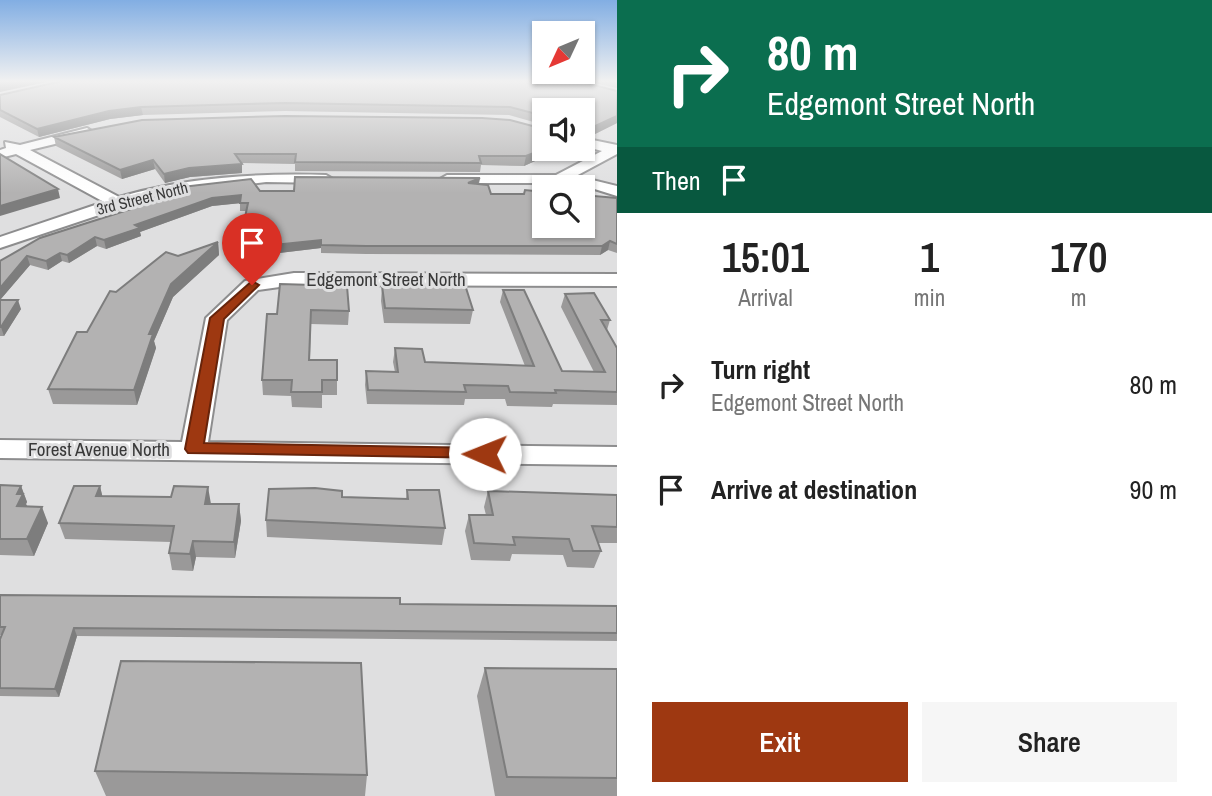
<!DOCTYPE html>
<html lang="en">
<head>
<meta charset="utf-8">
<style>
  :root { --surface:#fff; --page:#f6f6f6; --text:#222; --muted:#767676; --accent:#9e3811 }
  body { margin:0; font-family:"Archivo Narrow",sans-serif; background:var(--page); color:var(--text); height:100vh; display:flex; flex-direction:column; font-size:26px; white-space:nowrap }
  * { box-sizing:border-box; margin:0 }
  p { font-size:23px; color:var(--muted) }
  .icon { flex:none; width:38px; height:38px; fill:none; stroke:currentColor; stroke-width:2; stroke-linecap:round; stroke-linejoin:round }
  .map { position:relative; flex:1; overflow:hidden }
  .details { display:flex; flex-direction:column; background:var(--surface); width:595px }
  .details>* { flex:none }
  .top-card { background:#0b6e4f; color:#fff; overflow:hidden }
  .needle { width:46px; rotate:226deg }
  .fabs { position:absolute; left:532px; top:21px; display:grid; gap:14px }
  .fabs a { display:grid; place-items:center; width:63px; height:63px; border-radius:0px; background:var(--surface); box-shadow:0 2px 5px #0004; font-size:35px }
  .pin { position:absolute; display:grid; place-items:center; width:60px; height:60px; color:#fff; margin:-72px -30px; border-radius:50% 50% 50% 0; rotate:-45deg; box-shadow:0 0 7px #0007 }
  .pin .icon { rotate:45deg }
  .me { position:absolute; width:77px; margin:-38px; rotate:271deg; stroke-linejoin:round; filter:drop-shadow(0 0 5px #0008) }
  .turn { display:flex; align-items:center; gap:24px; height:147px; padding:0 35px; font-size:32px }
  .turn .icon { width:91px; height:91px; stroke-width:2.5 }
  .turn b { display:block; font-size:49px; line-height:60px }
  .then { display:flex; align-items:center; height:66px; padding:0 35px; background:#0003; gap:14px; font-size:26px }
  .eta { display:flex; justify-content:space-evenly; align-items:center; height:119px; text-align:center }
  .eta b { font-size:42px; font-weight:600; line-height:49px }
  .action { display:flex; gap:14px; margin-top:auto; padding:14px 35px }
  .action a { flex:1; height:80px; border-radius:0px; background:var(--accent); color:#fff; font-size:28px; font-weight:600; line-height:80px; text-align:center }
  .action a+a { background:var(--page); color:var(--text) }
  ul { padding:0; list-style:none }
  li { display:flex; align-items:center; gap:21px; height:105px; padding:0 35px }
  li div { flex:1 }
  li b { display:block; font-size:26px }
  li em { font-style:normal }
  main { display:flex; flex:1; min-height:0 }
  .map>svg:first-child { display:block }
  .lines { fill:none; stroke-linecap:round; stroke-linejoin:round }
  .minor-casing { stroke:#8d8d8e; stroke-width:4 }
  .minor { fill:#fff; fill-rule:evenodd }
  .wall { fill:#9a9999 }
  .shaded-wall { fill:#7d7d7d }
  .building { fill:#b3b2b2; stroke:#7d7d7d; stroke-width:2 }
  .route { fill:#9e3811; stroke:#67240b; stroke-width:2 }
  .labels { text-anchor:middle; stroke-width:6; stroke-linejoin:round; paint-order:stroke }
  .far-street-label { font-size:16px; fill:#393939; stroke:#dfdfe0 }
  .street-label { font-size:19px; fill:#393939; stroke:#dfdfe0 }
</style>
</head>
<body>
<main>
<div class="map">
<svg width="617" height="796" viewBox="0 0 617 796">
  <rect width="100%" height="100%" fill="#dfdfe0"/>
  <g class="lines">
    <defs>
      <path id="minor" d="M87 128 93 132 92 135 30 150 119 197C187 177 256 173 326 175L333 179 326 183 266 182 159 195 0 248V237L104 202 16 154 0 158V150L6 148 5 142 20 145Z
        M583 138 617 145V154L576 176 617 186V196L585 186 559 183H447L440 179 447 175H556L602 151 583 146Z
        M294 273 617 274V286L294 285 258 290 227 320 208 442 617 447V465L0 458V440L182 442 206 318 245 281Z"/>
    </defs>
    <use href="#minor" class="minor-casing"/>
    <use href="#minor" class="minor"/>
  </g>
  <path class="wall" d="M585 81H617V88Z
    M617 91V123L589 137 583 136V110H544V125L509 115 285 111 143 115 110 119 39 137 0 117V95Z
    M54 137 544 149H562L524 166 481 165 480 172 295 171V164L241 163 242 173 190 177 165 183 155 169 122 179 56 146Z
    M480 178 479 184 491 194 617 198V253L608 250 600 255 366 254 321 253V248L254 256 244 230V222L246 211H240V203L212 206 140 232 141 236 106 249 97 246 69 263 62 261 48 270 30 265 0 300 21 309 4 336H0V261L174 195 173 188 260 191H294Z
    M218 242 219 255 173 297 154 341 156 348 137 405 53 404 48 389 116 292 178 256Z
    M347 286 349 311 348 325 311 324 310 360 337 380V395H322V408L292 407 291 396 263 395 262 380 277 314Z
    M382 286 473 310 470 324 384 323 381 301Z
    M503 290 562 371 594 372 561 307 565 294 610 320 607 330 617 348V405L553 404 552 407 507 406 505 399H465L464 405 367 404 365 385 366 371 395 372 393 362 395 348 425 362 525 366 500 302Z
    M0 485 21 486 27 502 26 504 27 506 48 523 34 556 0 555Z
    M100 486 102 496 211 504H239L241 521 235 558 196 557 193 571 172 570 169 553 171 542 65 539 59 523Z
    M407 490 445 528 442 545 267 537 266 520 342 497 406 499Z
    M488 491 617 495V543H598L601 551 594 568 567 567 563 555 512 554 510 561 471 560 465 531 469 515H486L484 507Z
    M0 595 400 604 617 606V641L77 636 59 697 0 696V639L2 635H0Z
    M485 668 617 669V796H495L477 696Z
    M95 771 367 775 365 796H106Z"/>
  <path class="shaded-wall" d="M14 81H51L0 92V84Z
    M141 107 143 115 110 119 39 137 37 129 109 111Z
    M617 116V123L589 137 591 128Z
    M544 149H562L524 166 526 156Z
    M153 160 155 169 122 179 120 170Z
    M242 164V173L190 177 165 183 164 174 189 168Z
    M480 178 478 185 468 183Z
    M58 189 60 198 0 216V206Z
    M241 195 242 203 212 206 140 232 141 236 106 249 104 240 135 225 212 198Z
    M95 237 97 246 69 263 67 255Z
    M321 240V248L254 256V247Z
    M610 241 608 250 600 255 602 246Z
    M218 242 219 255 173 297 154 341 156 348 137 405 134 390 149 334 171 284Z
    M60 253 62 261 48 270 46 261Z
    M27 256 30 265 0 300V288Z
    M18 300 21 309 4 336 1 327Z
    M21 486 27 502 26 504 29 510 17 506V494Z
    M100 486 104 503 96 496Z
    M208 487 211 504H205Z
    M239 504 241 521 235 558 234 542Z
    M42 507 48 523 34 556 27 539Z
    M193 541 196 557 193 571 190 554Z
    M74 628 77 636 59 697 55 689Z"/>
  <path class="building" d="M0 81H14L0 84Z
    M62 81H579L617 91V116L591 128 583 127V131V110H544V116L510 107 285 103 141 107 109 111 37 129 0 110V95Z
    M285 116 482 118 510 120 544 129V149L526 156H479L481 163 295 162 296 154H235L242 164 189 168 164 174 153 160 120 170 54 137 142 120Z
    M0 154 58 189 0 206Z
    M295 177 480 178 468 183 488 185 491 194H524L525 190 544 192V226H583V195L617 198V244L610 241 602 246H366L321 245V240L254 247 244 222 248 203H240L241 195 212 198 135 225 140 228 104 240 95 237 67 255 60 253 46 261 27 256 0 288V261L40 238 178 194 173 188 251 179 260 191H294Z
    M218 242 171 284 149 334H153L134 390 48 389 77 332H87L110 291 116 292 166 252 178 256Z
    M280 284 347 286 349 311 311 310 309 360H337V380H322V392H291L292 380H262L267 314H277Z
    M382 286H443L466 288 473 310 385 308Z
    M503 290H524L562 371 605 372 565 294 594 293 610 320H601L617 348V392L555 390 556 393 510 392 508 386 464 385 466 392 368 390 366 371 398 372 395 348 422 349 425 362 534 366Z
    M0 300H18L1 327H0Z
    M0 485 21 486 17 494H23L17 506 42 507 27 539H0Z
    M74 486H100L96 496 171 497 174 486 208 487 205 504H239L234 542 193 541 190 554 169 553 174 526 59 523Z
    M315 488 342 491V497L408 499 407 490H439L445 528 266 520 269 489Z
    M488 491 617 495V527L592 526 601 551H573L569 539 513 537 515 545 474 543 469 515H493Z
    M0 595 400 598V604L617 606V633L74 628 55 689 0 688V639L5 627H0Z
    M121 661 361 663 367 775 95 771Z
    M485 668 617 669V778L507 777Z"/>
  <linearGradient id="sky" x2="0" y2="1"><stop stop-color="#82aee3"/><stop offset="0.42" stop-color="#f1f1f1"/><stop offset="1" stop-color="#f1f1f1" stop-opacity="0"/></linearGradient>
  <rect width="617" height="193" fill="url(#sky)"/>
  <path class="route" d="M252 281 259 285 257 287 224 319 204 443 485 448 491 450 494 454 491 458 188 453 185 449 210 318Z"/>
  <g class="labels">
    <g class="far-street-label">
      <text transform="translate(142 198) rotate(-14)" y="6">3rd Street North</text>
    </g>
    <g class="street-label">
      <text x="386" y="286">Edgemont Street North</text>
      <text x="99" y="456">Forest Avenue North</text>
    </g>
  </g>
</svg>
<div class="fabs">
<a><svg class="needle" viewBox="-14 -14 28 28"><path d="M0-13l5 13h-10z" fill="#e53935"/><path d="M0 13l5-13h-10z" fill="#767676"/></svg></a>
<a><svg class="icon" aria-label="sound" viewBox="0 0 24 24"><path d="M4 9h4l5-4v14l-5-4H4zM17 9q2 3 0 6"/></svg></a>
<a><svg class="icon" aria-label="search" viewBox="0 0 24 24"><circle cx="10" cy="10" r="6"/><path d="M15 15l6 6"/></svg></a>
</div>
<div class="pin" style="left:252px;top:285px;background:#d93025"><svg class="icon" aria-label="arrive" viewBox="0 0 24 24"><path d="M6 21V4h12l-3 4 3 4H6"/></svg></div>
<svg class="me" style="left:485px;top:454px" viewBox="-20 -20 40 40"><circle r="19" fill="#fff"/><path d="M0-13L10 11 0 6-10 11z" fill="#9e3811"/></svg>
</div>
<section class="details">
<div class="top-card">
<div class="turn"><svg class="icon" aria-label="right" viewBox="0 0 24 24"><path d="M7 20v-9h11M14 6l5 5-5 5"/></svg><div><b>80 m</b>Edgemont Street North</div></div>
<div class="then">Then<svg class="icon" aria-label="arrive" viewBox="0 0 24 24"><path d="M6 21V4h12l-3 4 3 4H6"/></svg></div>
</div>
<div class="eta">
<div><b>15:01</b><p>Arrival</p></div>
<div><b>1</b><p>min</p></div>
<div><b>170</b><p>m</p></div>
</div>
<ul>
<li><svg class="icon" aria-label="right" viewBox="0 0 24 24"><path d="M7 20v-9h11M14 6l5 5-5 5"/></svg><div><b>Turn right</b><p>Edgemont Street North</p></div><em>80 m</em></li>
<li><svg class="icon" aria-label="arrive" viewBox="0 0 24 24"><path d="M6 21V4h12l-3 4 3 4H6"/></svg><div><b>Arrive at destination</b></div><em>90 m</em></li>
</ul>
<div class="action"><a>Exit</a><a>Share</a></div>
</section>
</main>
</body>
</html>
